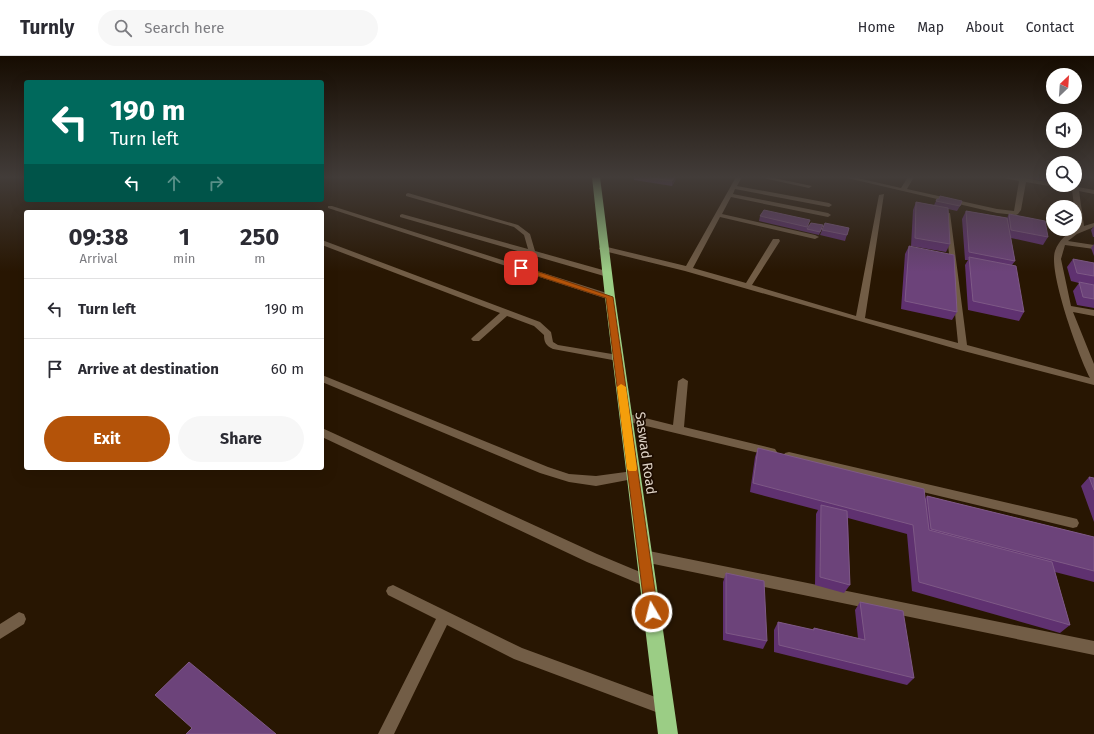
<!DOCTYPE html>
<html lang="en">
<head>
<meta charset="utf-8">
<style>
  :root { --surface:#fff; --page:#f7f7f7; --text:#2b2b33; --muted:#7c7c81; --line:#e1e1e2; --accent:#b45309 }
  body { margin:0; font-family:"Fira Sans",sans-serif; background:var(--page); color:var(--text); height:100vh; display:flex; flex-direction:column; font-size:15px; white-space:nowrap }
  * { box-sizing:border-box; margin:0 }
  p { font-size:13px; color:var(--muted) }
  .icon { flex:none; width:22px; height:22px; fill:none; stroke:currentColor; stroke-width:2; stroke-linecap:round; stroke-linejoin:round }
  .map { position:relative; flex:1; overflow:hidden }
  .panel { position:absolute; left:24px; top:154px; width:300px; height:260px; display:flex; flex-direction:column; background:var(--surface); border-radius:4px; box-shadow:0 4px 16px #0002 }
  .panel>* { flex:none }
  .top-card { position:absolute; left:24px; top:24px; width:300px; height:122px; border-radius:4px; box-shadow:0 4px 16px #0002; background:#00695c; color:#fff; overflow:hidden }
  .needle { width:26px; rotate:25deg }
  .controls { position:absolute; left:1046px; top:12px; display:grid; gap:8px }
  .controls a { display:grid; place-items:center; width:36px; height:36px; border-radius:50%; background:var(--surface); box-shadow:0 4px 16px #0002; font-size:20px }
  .pin { position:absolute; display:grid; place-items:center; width:34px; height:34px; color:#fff; margin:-17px; border-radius:8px; box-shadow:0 2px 6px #0006 }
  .me { position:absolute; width:44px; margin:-22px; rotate:352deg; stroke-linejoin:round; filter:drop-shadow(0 0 3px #0008) }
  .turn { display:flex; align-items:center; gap:14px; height:84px; padding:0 20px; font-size:18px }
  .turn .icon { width:52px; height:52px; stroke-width:2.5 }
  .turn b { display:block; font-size:28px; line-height:34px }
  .lanes { display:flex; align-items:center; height:38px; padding:0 20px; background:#0003; justify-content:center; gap:20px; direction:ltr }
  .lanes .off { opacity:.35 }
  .eta { display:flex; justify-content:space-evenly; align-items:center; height:68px; text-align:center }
  .eta b { font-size:24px; font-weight:700; line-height:28px }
  .cta { display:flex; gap:8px; margin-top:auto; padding:8px 20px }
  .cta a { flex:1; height:46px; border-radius:24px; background:var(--accent); color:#fff; font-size:16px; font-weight:700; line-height:46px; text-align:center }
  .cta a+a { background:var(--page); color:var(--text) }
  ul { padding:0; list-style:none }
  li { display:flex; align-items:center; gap:12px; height:60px; padding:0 20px; border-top:1px solid var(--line) }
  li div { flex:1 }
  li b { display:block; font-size:15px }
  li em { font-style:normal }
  header { display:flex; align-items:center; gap:24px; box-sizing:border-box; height:56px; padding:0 20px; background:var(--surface); border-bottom:1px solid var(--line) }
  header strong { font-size:19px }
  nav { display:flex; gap:22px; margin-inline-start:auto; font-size:14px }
  .search { width:280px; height:36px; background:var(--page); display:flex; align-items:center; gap:10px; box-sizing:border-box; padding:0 14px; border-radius:22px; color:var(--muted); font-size:15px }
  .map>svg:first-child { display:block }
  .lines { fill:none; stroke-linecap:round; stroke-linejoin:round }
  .minor { fill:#725d46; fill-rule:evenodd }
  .highway { fill:#9bcd85; fill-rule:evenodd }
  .wall { fill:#5f3170 }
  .shaded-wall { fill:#431f40 }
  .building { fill:#6c437a; stroke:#7e5986 }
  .route { fill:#b45309; stroke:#753606 }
  .slow { fill:#f59e0b }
  .labels { text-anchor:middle; stroke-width:3.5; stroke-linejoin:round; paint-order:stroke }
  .street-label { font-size:14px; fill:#dfd3c6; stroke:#1e0d00 }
</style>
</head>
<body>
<header>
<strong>Turnly</strong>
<div class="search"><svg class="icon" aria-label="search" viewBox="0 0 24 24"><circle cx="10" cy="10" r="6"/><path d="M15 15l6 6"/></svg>Search here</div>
<nav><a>Home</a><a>Map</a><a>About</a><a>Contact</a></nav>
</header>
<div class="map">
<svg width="1094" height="678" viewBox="0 0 1094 678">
  <rect width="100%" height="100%" fill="#281602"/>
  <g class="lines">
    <path class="minor" d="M736 121H742L737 130 829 147 832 149 829 151 735 133 733 138 828 157 831 159 828 161 731 141 722 158 815 179 819 181 815 183 720 161 693 212 746 227 773 183H779L780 185 752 229 856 260 879 139 884 138 865 262 958 287 945 158 950 157 967 289 1090 322C1079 301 1048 216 1055 195 1059 184 1066 178 1077 173L1072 134 1026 126 1021 154 1018 158 1016 159 997 157 843 121H853L901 132 908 121H914L907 133 997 153 1014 155 1019 125 1004 122 1003 121H1025V122L1053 127V129L1072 130 1075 129V121H1080L1078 131 1094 134V138L1079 135 1084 170 1094 167V171L1077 178 1068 185 1094 189V193L1065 189 1061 203 1071 250 1094 254V260L1073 256 1094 308V329L960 294 685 215 600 194 599 192 603 190 686 210Z
      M758 121H769L812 130 809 132Z
      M408 137 518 169 530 178 535 195 610 216 611 218 610 220H604L400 161V159L402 158 528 193 524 179 514 171 406 140V138Z
      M328 150H332L613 239 614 241 610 243H607L328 152Z
      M322 184 540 266 551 276 553 286 558 289 618 299 623 302 618 305 553 293C546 290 544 286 544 279L534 270 507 260 479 285H473L471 283 473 281 500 257 322 189Z
      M322 319 548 411 569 418 596 420 633 415 637 416 639 419 637 422 633 423 596 430 569 426 540 417 322 326Z
      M683 322 688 325 684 371 771 392 775 393 777 396 775 399 771 400 621 364 620 361 621 358 625 357 673 369 678 325Z
      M322 372 597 498 652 521 654 525 652 529 647 531 587 506 322 381Z
      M789 396 1073 462 1077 463 1079 467 1077 471 1073 472 785 403 783 400 785 397Z
      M644 494 1094 585V599L644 506 639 504 638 500 639 496Z
      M393 529 522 592 669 646 672 651 669 656 664 659 514 603 447 569 394 678H378L436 563 388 539 386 535 388 531Z
      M19 556 24 558 26 563 24 568 0 583V568Z"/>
    <path class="highway" d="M592 121H600L615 241 678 678H658L605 241Z"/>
  </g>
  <path class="wall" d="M634 121H679L678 122H676V123L672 130 634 124Z
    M1027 121H1053V122L1050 126 1027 122Z
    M940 140 960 150 957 155 948 153 950 188 946 196 911 190 913 154 916 146 934 149 937 143H939Z
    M966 155 1007 162 1009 158 1048 181 1043 189 1011 182 1015 205 1012 209 1024 256 1019 265 968 254 965 209 968 204H965L962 163Z
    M760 160 809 169 806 176 759 165Z
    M1094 170V181H1093L1091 174Z
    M822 172 819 179 806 176 807 173Z
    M849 172 845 185 820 179 822 174Z
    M1094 188V200L1091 192Z
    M909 190 957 256 952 264 901 253 905 198Z
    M1073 203 1094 207V252L1077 249 1073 235 1079 227 1071 225 1067 211Z
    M758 392 925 443 927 440 1094 481V526L1055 516 1070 569 1060 577 912 535 907 478 848 462 850 529 844 537 815 529 816 458 818 454 750 436 755 401Z
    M1089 421 1094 422V466L1081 430Z
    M726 517 767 585 763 593 723 584V526Z
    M860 546 914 622 907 629 774 596V574L778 566 812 574 814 572 858 582 855 554Z"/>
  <path class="shaded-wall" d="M675 121H676V123L672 130V125Z"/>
  <path class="building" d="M644 121H675L672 125Z
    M940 140 962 145 960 150 936 145 937 143H939Z
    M916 146 948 152 950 188 915 182Z
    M764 154 810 164 807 171 760 160Z
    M966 155 1007 162 1015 205 969 196Z
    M1009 158 1045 165 1048 181 1011 174Z
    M811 167 823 169 820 176 807 173Z
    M825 167 849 172 847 179 822 174Z
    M909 190 954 199 957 256 905 245Z
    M969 201 1016 210 1024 256 973 245Z
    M1073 203 1094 207V220L1077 217Z
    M1079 226 1094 229V243L1083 241Z
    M758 392 924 433 929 474 1052 506 1070 569 919 526 913 469 753 427Z
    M1089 421 1094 422V434Z
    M927 440 1094 481V515L931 473Z
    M821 449 847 455 850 529 820 521Z
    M726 517 764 525 767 585 726 577Z
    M860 546 903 555 914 622 779 589 778 566 814 574V572L865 584Z
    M189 606 276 678H186L192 672 155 639Z"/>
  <linearGradient id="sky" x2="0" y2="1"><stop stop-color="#160c01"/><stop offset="0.56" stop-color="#423c39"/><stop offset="1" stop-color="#423c39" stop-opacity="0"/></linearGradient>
  <rect width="1094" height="216" fill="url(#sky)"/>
  <path class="route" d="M521 210 613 241 658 556 656 560 652 562 647 560 645 556 606 242 519 214V211Z"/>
  <path class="slow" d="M621 328 626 331 637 413 636 415H629L627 413 617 331Z"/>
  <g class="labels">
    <g class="street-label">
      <text transform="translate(646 397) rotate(82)" y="5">Saswad Road</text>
    </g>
  </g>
</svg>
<div class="controls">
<a><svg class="needle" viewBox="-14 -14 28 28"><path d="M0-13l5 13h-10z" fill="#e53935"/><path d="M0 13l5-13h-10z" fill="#7c7c81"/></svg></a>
<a><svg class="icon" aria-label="sound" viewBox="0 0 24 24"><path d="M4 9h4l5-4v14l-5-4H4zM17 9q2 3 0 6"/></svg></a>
<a><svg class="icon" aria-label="search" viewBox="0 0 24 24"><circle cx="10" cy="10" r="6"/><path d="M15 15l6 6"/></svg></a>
<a><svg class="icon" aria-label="layers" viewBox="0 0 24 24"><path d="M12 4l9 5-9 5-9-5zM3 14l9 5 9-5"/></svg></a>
</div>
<div class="pin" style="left:521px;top:212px;background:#d93025"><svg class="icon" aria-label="arrive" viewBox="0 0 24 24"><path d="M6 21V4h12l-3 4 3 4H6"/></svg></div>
<svg class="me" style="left:652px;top:556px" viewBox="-20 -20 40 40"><circle r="17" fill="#b45309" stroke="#fff" stroke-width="3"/><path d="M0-11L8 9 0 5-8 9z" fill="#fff"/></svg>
<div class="top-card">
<div class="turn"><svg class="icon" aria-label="left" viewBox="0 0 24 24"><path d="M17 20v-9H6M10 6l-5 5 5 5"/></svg><div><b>190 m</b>Turn left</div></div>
<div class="lanes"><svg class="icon" aria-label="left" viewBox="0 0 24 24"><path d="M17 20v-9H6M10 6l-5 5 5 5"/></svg><svg class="icon off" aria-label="ahead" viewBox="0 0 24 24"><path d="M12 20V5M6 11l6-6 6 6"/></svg><svg class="icon off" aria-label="right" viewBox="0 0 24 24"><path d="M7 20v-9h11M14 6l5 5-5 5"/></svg></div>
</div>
<section class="panel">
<div class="eta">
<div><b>09:38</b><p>Arrival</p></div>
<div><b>1</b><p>min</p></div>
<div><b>250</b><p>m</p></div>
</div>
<ul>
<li><svg class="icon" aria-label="left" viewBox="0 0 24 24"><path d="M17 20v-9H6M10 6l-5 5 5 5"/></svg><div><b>Turn left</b></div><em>190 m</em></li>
<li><svg class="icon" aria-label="arrive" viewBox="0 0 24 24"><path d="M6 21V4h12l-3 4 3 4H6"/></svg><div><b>Arrive at destination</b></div><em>60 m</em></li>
</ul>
<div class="cta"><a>Exit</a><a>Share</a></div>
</section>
</div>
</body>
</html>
